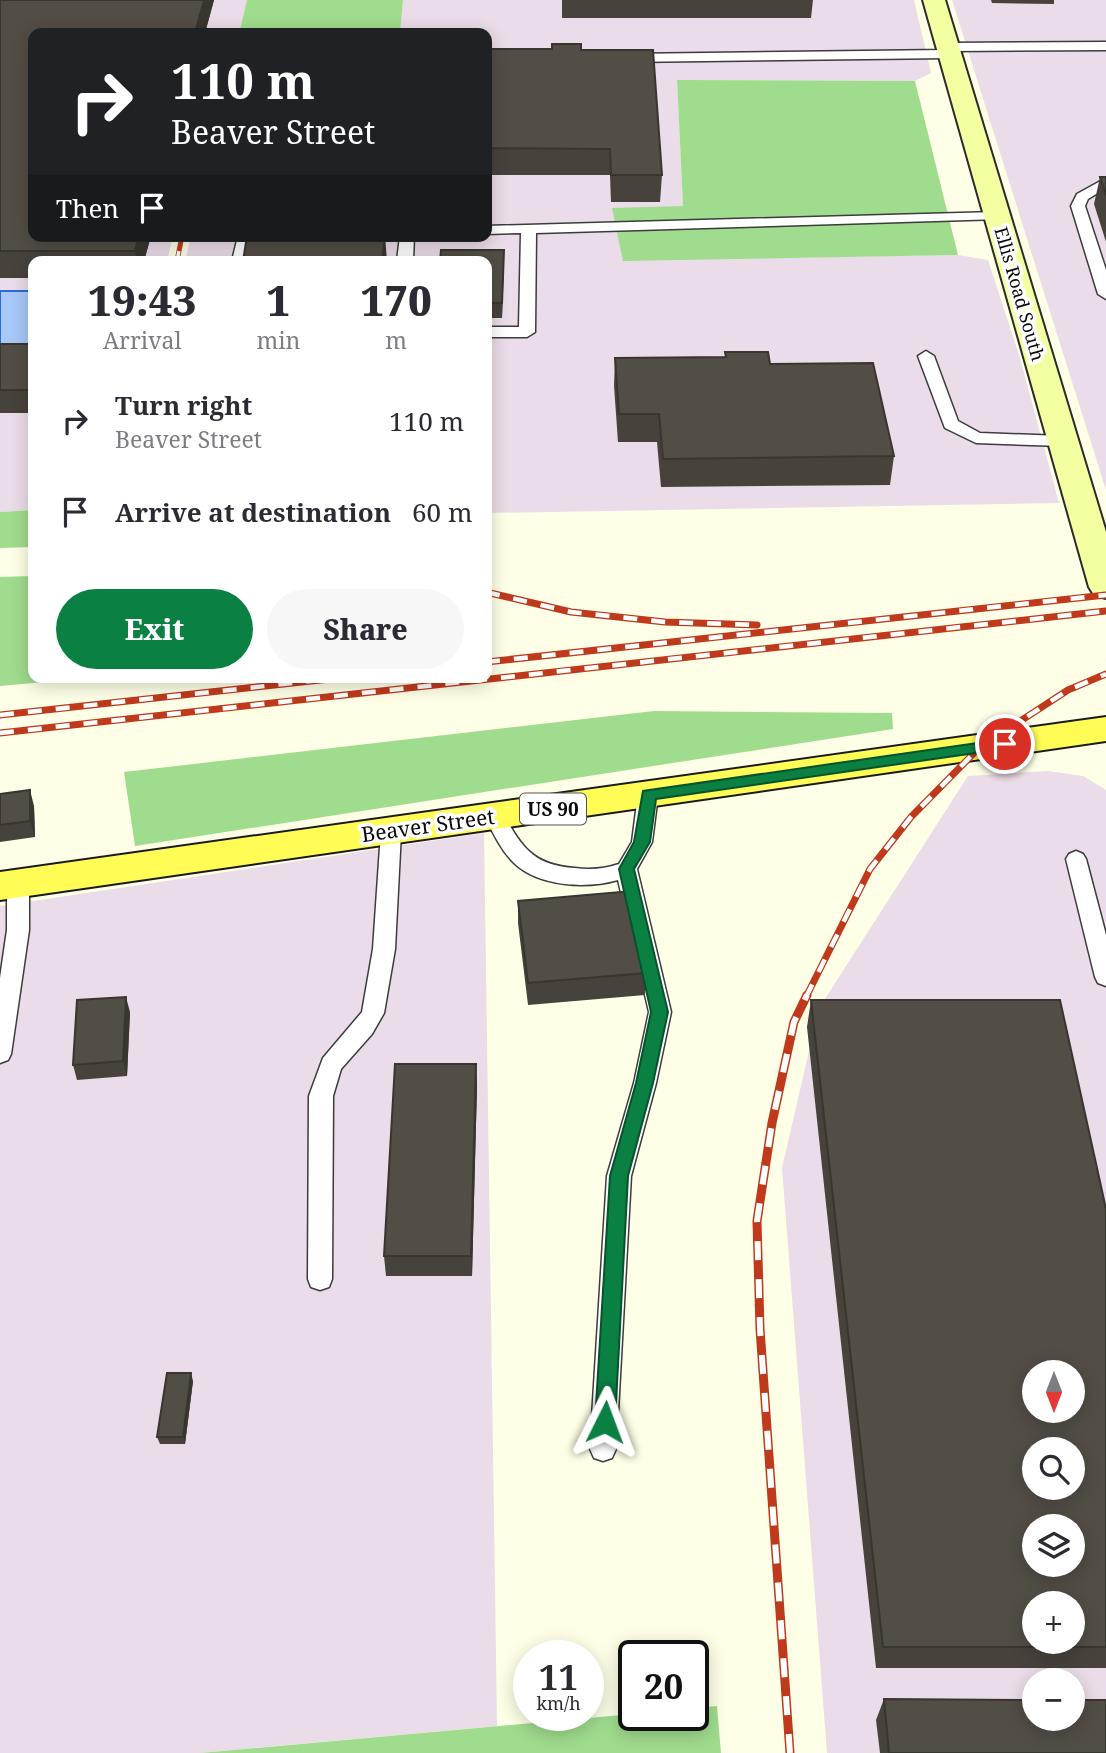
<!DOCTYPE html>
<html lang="en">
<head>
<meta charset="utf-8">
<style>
  :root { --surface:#fff; --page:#f7f7f7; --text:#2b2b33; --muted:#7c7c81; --accent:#0b8043 }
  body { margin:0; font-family:"Noto Serif",serif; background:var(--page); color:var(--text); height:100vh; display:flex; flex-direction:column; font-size:26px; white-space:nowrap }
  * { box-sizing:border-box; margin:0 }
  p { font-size:23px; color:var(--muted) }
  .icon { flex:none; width:38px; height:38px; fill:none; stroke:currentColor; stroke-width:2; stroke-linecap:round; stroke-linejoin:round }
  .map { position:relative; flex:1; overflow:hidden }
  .sheet { position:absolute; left:28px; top:256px; width:464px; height:427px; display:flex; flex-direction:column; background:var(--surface); border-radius:14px; box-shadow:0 4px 18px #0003 }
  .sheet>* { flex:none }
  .banner { position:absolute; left:28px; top:28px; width:464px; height:214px; border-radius:14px; box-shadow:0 4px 18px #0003; background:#202124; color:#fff; overflow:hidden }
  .needle { width:46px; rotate:180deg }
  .controls { position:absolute; left:1022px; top:1360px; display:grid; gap:14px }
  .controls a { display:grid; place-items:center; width:63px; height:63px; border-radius:50%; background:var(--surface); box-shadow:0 4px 18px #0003; font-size:35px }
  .speed { position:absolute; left:513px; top:1640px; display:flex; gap:14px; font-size:35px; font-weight:700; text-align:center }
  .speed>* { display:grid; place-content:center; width:91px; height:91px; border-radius:50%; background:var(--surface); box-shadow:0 4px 18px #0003; line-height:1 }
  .speed small { font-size:18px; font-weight:400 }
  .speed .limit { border:4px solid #111; border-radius:10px; background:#fff; color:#111 }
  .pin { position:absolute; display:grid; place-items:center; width:60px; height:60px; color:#fff; margin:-30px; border:4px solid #fff; border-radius:50%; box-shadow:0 2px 7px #0007 }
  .me { position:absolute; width:77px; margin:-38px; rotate:3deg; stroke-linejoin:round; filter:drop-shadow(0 0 5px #0008) }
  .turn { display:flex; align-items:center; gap:24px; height:147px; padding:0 28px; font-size:32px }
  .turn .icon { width:91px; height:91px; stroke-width:2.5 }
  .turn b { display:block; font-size:49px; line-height:60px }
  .then { display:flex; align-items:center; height:66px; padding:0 28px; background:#0003; gap:14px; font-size:26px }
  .eta { display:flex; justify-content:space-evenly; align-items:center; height:119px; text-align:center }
  .eta b { font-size:42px; font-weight:800; line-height:49px }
  .action { display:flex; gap:14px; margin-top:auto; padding:14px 28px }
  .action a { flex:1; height:80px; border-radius:42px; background:var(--accent); color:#fff; font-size:28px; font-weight:800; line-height:80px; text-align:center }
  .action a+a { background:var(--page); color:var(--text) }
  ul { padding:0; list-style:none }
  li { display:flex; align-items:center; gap:21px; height:91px; padding:0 28px }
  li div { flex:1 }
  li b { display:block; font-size:26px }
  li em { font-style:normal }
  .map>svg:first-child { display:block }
  .industrial { fill:#eadce8; fill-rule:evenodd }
  .forest { fill:#9fdc8d }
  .water { fill:#a8c8f9; stroke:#2b6bd4; stroke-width:2 }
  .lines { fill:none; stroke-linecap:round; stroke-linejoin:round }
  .lane-casing { stroke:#3c3c3c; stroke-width:3 }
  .secondary-casing { stroke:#2b2b2b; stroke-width:4 }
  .primary-casing { stroke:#1a1a1a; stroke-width:4 }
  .lane { fill:#fff; fill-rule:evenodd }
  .secondary { fill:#f4ffa1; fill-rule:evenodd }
  .primary { fill:#fffc56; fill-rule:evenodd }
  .rail-far2-casing { stroke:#bf391c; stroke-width:5 }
  .rail-far1-casing { stroke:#bf391c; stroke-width:7 }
  .rail-casing { stroke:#bf391c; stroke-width:9 }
  .rail-far2 { stroke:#fff; stroke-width:3.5; stroke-dasharray:10; stroke-linecap:butt }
  .rail-far1 { stroke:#fff; stroke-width:4.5; stroke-dasharray:14; stroke-linecap:butt }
  .rail { stroke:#fff; stroke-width:6; stroke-dasharray:19; stroke-linecap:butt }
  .wall { fill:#47423b }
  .shaded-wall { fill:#393630 }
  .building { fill:#524d45; stroke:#393630; stroke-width:2; fill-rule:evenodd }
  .route { fill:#0b8043; stroke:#07532c; stroke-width:2 }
  .labels { text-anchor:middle; stroke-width:7; stroke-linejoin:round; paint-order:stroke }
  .far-street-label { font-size:18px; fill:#090909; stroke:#fff }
  .shield { fill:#fff; stroke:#535353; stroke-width:2 }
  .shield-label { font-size:19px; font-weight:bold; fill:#090909 }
  .street-label { font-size:21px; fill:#090909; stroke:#fff }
</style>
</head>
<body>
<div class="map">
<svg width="1106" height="1753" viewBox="0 0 1106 1753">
  <rect width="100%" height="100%" fill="#feffe6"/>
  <path class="industrial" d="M0 0H247L239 33H33V236H173L167 261H33V510L0 512Z
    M403 0H914L931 73 915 81 677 80 683 207 623 260 958 255 988 260 1020 358 1059 503 487 513 486 261H185L191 236H486V33H400Z
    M952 0H1106V490Z
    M1048 771 1083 776 1106 790V1753H827L782 1168 819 1008 968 776ZM1034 1372H1073V1410H1034ZM1034 1449H1073V1488H1034ZM1034 1526H1073V1564H1034ZM1034 1603H1073V1642H1034ZM1034 1680H1073V1718H1034Z
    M484 833 497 1726 200 1753H0V906Z"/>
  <path class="forest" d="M247 0H403L400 33H239Z
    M677 80 915 81 958 255 623 261 612 208 683 206Z
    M33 510V547L0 548V512Z
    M33 576V677H101L0 686V577Z
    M654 711 892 713 893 729 135 846 124 772Z
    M717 1706 721 1753H200L633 1714 693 1715V1708Z"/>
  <path class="water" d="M0 291H33V356H0Z"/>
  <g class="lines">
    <defs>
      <path id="lane" d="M1106 42V50L952 51 956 54 949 58 626 62 619 58 626 54 944 50 941 47 947 43Z
        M1106 178V188L1088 199 1085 206 1106 270V299L1098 294 1071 206 1077 194Z
        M996 212 1003 216 1001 219 536 233 535 332 527 337H486V327H519L521 233 486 234V226Z
        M238 236H252L247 261H232Z
        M400 236H414L413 261H397Z
        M926 351 934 356 958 421 980 433 1062 436 1070 441 1062 446 976 443 945 428 918 356Z
        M648 788 655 790 658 795 652 842 637 869 671 1012 656 1083 631 1176 616 1449 612 1458 603 1461 594 1458 590 1449 607 1176 634 1083 649 1012 618 880C587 889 539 887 514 863 501 850 493 833 485 817L488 812 495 810 502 812C522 847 532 865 575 868 590 870 604 869 619 864L632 842 638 795 641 790Z
        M391 825 398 827 401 832 395 949 384 1013 372 1034 341 1069 333 1096 332 1279 329 1287 320 1290 311 1287 308 1279 309 1096 323 1058 362 1012 373 949 381 832 384 827Z
        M1076 851 1083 854 1086 859 1106 935V986L1098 983 1095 977 1066 859 1069 854Z
        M18 876 25 878 29 884V930L11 1054 8 1060 0 1063V978L7 930V884L11 878Z"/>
      <path id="secondary" d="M923 0H945L1106 532V598L1094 595 1089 587Z"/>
      <path id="primary" d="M1106 717V741L0 900V872Z"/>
    </defs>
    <use href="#lane" class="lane-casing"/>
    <use href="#secondary" class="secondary-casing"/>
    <use href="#primary" class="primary-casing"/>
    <use href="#lane" class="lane"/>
    <use href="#secondary" class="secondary"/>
    <use href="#primary" class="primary"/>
    <defs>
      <path id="rail-far2" d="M177 261 182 236"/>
      <path id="rail-far1" d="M486 592 571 612 665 622 757 625
        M486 662 1106 595
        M0 715 348 677
        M0 733 1106 611
        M806 997 870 869 911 817 979 748 1068 690 1106 674"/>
      <path id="rail" d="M790 1753 760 1329 757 1221 772 1123 794 1022 807 995"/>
    </defs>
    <use href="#rail-far2" class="rail-far2-casing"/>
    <use href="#rail-far1" class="rail-far1-casing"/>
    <use href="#rail" class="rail-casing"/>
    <use href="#rail-far2" class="rail-far2"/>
    <use href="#rail-far1" class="rail-far1"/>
    <use href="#rail" class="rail"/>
  </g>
  <path class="wall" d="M0 0H214L205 33H33L151 236 144 261H33V278H0Z
    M562 0H813L811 18H562Z
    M991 0H1054V4L992 3Z
    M486 49 581 50 662 175 660 202H611L610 175H486Z
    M1100 177H1106V242L1094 204Z
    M504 250 502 318H486V261Z
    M0 344H33V413H0Z
    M725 352 770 364 894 456 890 485 661 487 657 442H618L614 386 615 358 725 357Z
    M0 794 34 806 35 837 0 842Z
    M518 901 646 973 645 995 528 1005 518 923Z
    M811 1000 1106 1209V1668H876L807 1027Z
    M130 1012 127 1076 77 1080 73 1065Z
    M476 1064 477 1086 472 1276H386L384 1256Z
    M193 1381 185 1444H160L157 1437Z
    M884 1699 1106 1753H880L876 1720Z"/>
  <path class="shaded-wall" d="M204 0H214L205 33H195Z
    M139 236H151L144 261H137L135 251Z
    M385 236 387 261H382Z
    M504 250V266L502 318V303Z
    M30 790 34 806 35 837 30 821Z
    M126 997 130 1012 127 1076 123 1061Z
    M476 1064 477 1086 472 1276 471 1256Z
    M191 1373 193 1381 185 1444 183 1437Z"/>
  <path class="building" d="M0 0H204L195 33H33V236H139L135 251H0Z
    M552 44H581V50H653L662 175H611L610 149 486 148V49H552Z
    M1100 177H1106V195Z
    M247 236H385L382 261H243Z
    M441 250H504L502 303H486V261H440Z
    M0 344H33V390H0Z
    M725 352H768L770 364 873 363 894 456 663 459 659 414H619L615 358 726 357Z
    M30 790V821L0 825V794Z
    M632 891 646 973 528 983 518 901Z
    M126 997 123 1061 73 1065 77 1000Z
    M811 1000H1060L1106 1209V1647H883ZM1034 1372H1073V1410H1034ZM1034 1449H1073V1488H1034ZM1034 1526H1073V1564H1034ZM1034 1603H1073V1642H1034Z
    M395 1064H476L471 1256H384Z
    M167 1373H191L183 1437H157Z
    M884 1699 1034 1700V1718H1073V1700H1106V1753H889Z"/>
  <path class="route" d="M1005 739 1012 744 1010 748 656 799 650 842 634 869 668 1012 653 1083 628 1176 615 1422 612 1429 605 1431 598 1429 595 1422 610 1176 636 1083 651 1012 619 869 634 842 643 791Z"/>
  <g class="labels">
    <g class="far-street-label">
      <text transform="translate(1019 294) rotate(74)" y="6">Ellis Road South</text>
    </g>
    <rect class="shield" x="520" y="793.5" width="66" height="31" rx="5"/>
    <g class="shield-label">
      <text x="553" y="816">US 90</text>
    </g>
    <g class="street-label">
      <text transform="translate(428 826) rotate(-8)" y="7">Beaver Street</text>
    </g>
  </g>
</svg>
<div class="controls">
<a><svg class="needle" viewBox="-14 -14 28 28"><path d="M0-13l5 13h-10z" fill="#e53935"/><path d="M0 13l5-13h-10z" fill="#7c7c81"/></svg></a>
<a><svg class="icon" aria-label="search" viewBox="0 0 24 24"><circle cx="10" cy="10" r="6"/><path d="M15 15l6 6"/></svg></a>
<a><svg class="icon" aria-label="layers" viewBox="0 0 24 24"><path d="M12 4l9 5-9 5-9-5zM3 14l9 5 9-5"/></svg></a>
<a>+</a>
<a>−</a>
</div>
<div class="speed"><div>11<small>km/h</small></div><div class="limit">20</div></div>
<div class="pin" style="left:1005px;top:744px;background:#d93025"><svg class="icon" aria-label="arrive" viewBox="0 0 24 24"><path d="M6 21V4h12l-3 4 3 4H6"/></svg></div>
<svg class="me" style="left:605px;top:1422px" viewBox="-20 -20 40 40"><path d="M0-17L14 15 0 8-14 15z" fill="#0b8043" stroke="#fff" stroke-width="4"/></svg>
<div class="banner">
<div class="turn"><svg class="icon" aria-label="right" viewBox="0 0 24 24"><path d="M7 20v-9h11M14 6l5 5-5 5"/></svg><div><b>110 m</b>Beaver Street</div></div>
<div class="then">Then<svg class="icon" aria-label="arrive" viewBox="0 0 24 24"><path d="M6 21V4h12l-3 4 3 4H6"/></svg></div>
</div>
<section class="sheet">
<div class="eta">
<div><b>19:43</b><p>Arrival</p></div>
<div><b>1</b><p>min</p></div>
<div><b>170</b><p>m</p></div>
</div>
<ul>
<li><svg class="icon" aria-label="right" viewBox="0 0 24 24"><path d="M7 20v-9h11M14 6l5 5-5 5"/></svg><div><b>Turn right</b><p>Beaver Street</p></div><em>110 m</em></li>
<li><svg class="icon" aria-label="arrive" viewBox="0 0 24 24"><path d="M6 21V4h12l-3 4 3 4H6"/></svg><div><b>Arrive at destination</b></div><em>60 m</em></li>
</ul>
<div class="action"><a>Exit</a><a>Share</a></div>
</section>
</div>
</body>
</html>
